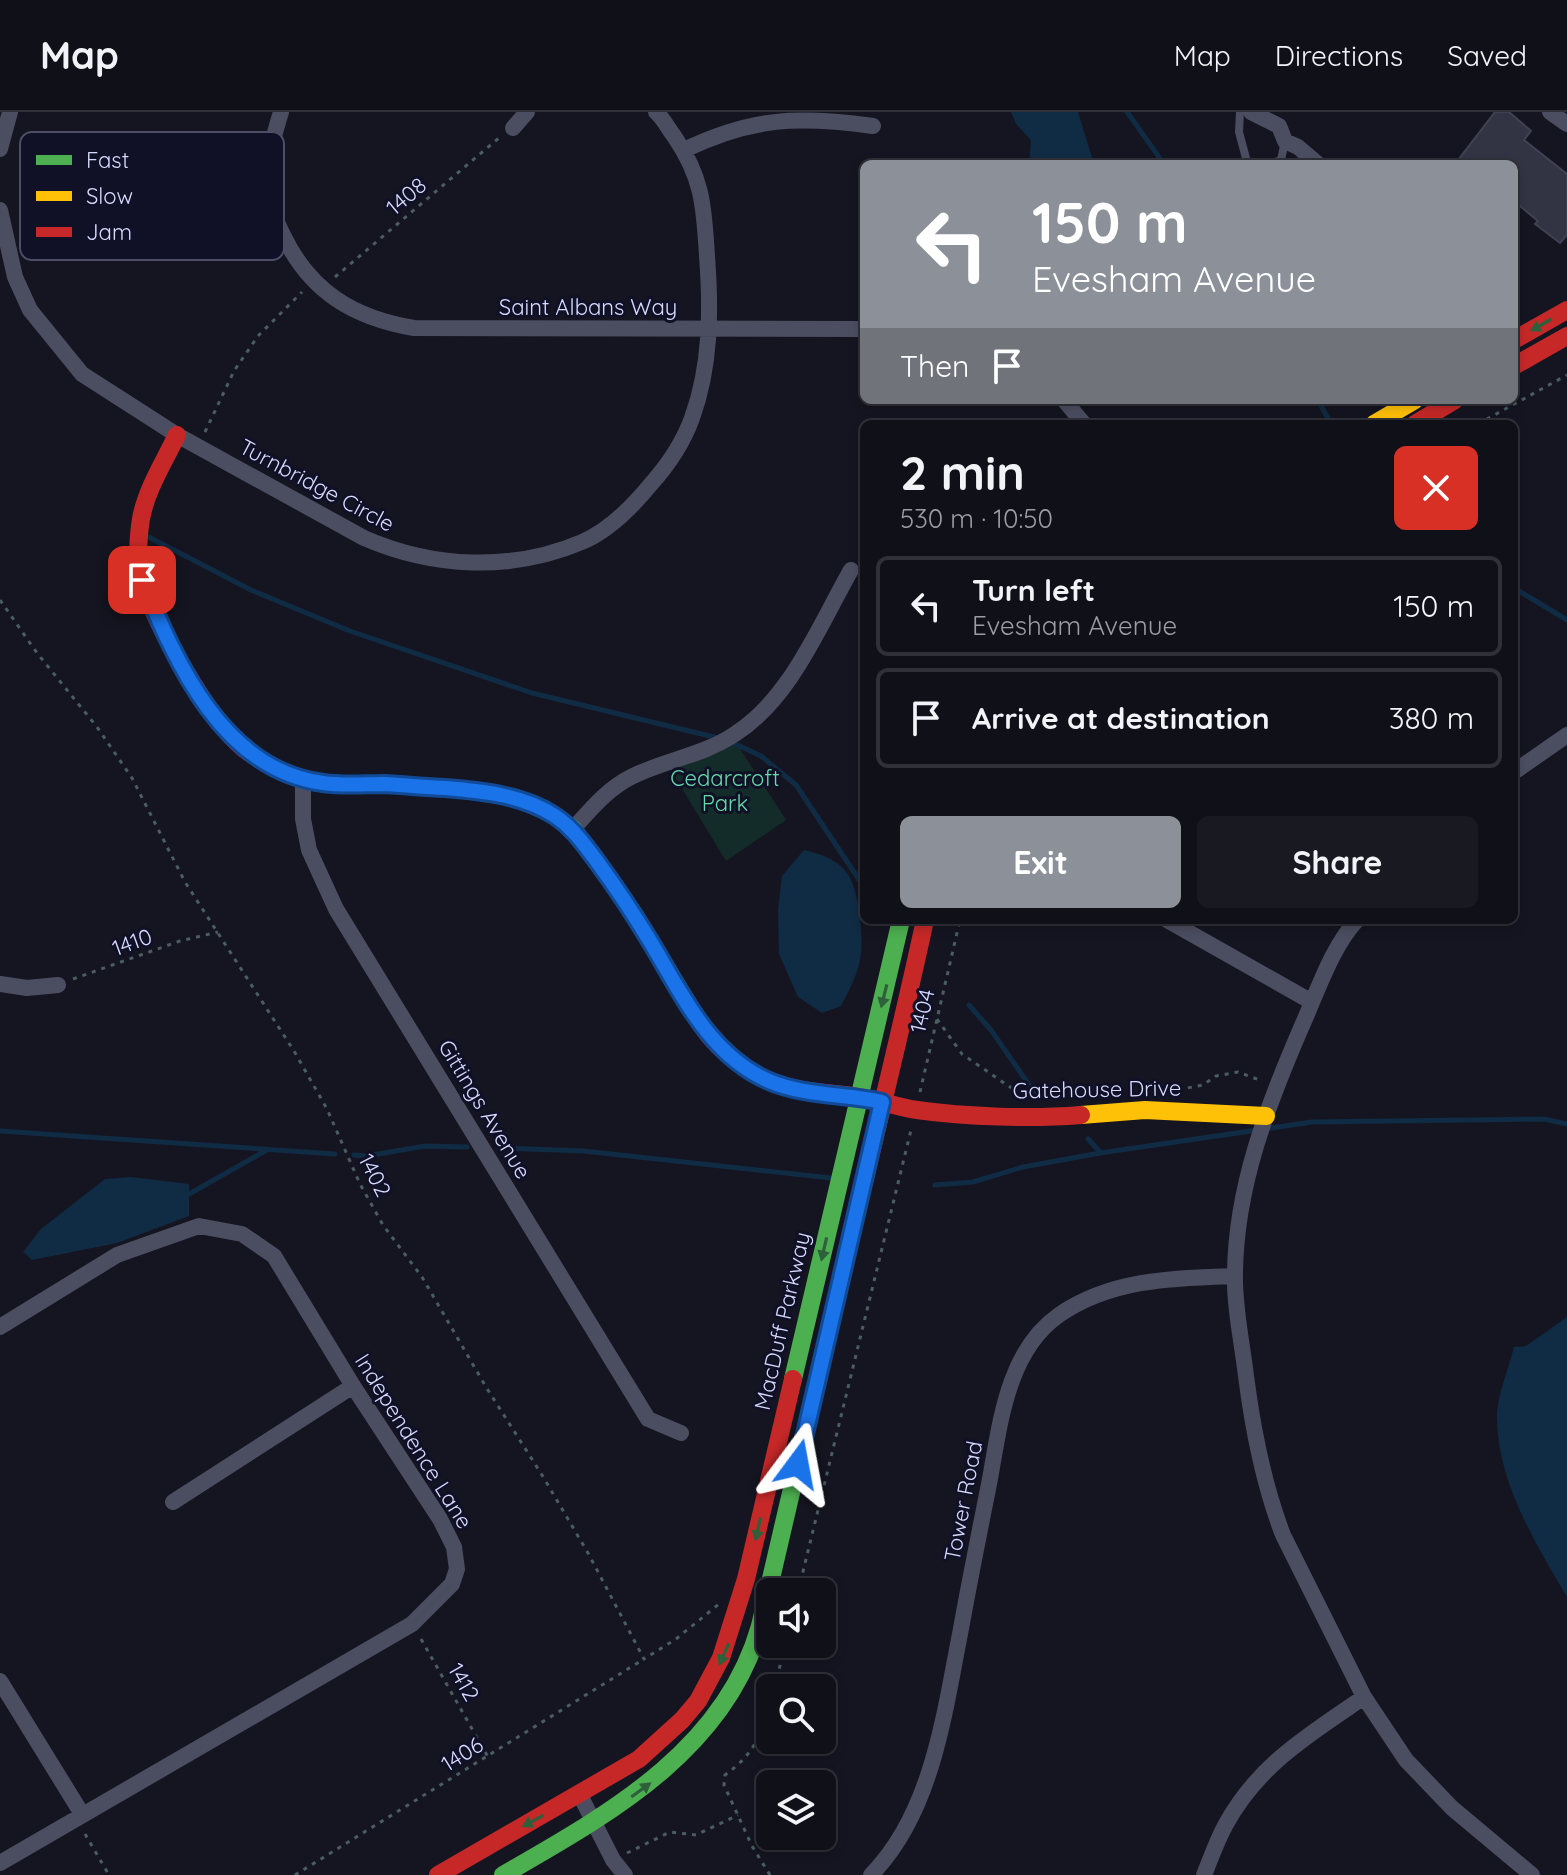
<!DOCTYPE html>
<html lang="en">
<head>
<meta charset="utf-8">
<style>
  :root { --surface:#101019; --page:#191922; --text:#f1f3f6; --muted:#9c9da2; --line:#303038; --accent:#8c9099 }
  body { margin:0; font-family:Quicksand,sans-serif; background:var(--page); color:var(--text); height:100vh; display:flex; flex-direction:column; font-size:30px; white-space:nowrap }
  * { box-sizing:border-box; margin:0 }
  p { font-size:26px; color:var(--muted) }
  .icon { flex:none; width:44px; height:44px; fill:none; stroke:currentColor; stroke-width:2; stroke-linecap:round; stroke-linejoin:round }
  .map { position:relative; flex:1; overflow:hidden }
  .side { position:absolute; left:860px; top:308px; width:658px; height:504px; display:flex; flex-direction:column; background:var(--surface); border-radius:12px; box-shadow:0 4px 12px #0003,0 0 0 2px var(--line) }
  .side>* { flex:none }
  .top-card { position:absolute; left:860px; top:48px; width:658px; height:244px; border-radius:12px; box-shadow:0 4px 12px #0003,0 0 0 2px var(--line); background:#8c9099; color:#fff; overflow:hidden }
  .controls { position:absolute; left:756px; top:1466px; display:grid; gap:16px }
  .controls a { display:grid; place-items:center; width:80px; height:80px; border-radius:12px; background:var(--surface); box-shadow:0 4px 12px #0003,0 0 0 2px var(--line); font-size:40px }
  .pin { position:absolute; display:grid; place-items:center; width:68px; height:68px; color:#fff; margin:-34px; border-radius:16px; box-shadow:0 4px 12px #0006 }
  .me { position:absolute; width:88px; margin:-44px; rotate:13deg; stroke-linejoin:round; filter:drop-shadow(0 0 6px #0008) }
  .turn { display:flex; align-items:center; gap:28px; height:168px; padding:0 40px; font-size:36px }
  .turn .icon { width:104px; height:104px; stroke-width:2.5 }
  .turn b { display:block; font-size:56px; line-height:68px }
  .then { display:flex; align-items:center; height:76px; padding:0 40px; background:#0003; gap:16px; font-size:30px }
  .round { display:grid; place-items:center; flex:none; width:84px; height:84px; border-radius:12px; background:var(--page) }
  .head { display:flex; align-items:center; justify-content:space-between; height:136px; padding:0 40px }
  h1 { font-size:48px; font-weight:800; line-height:60px }
  .primary-button { display:flex; gap:16px; margin-top:auto; padding:16px 40px }
  .primary-button a { flex:1; height:92px; border-radius:12px; background:var(--accent); color:#fff; font-size:32px; font-weight:800; line-height:92px; text-align:center }
  .primary-button a+a { background:var(--page); color:var(--text) }
  ul { padding:0; list-style:none }
  li { display:flex; align-items:center; gap:24px; height:100px; margin:0 16px 12px; padding:0 24px; border:4px solid var(--line); border-radius:12px }
  li div { flex:1 }
  li b { display:block; font-size:30px }
  li em { font-style:normal }
  header { display:flex; align-items:center; gap:48px; box-sizing:border-box; height:112px; padding:0 40px; background:var(--surface); border-bottom:2px solid var(--line) }
  header strong { font-size:38px }
  nav { display:flex; gap:44px; margin-inline-start:auto; font-size:28px }
  .map>svg:first-child { display:block }
  .green { fill:#142c29 }
  .water { fill:#102b44 }
  .lines { fill:none; stroke-linecap:round; stroke-linejoin:round }
  .stream { stroke:#102b44; stroke-width:5 }
  .building { fill:#333443; stroke:#414154; stroke-width:2 }
  .path { stroke:#4b5c64; stroke-width:3; stroke-dasharray:4 6; stroke-linecap:butt }
  .lane { stroke:#4b4e61; stroke-width:8 }
  .street { stroke:#4b4e61; stroke-width:16 }
  .fast { stroke:#4caf50; stroke-width:18 }
  .slow { stroke:#ffc107; stroke-width:18 }
  .jam { stroke:#c62828; stroke-width:18 }
  .oneway { fill:#2e603b }
  .route-casing { stroke:#114b97; stroke-width:20 }
  .route { stroke:#1a73e8; stroke-width:14 }
  .labels { text-anchor:middle; stroke-width:6; stroke-linejoin:round; paint-order:stroke }
  .street-label { font-size:22px; fill:#d7dafd; stroke:#101126 }
  .park-label { font-size:22px; fill:#66daa9; stroke:#101126 }
  .key { fill:#101126; stroke:#4c4d66; stroke-width:2 }
  .key-label { font-size:22px; fill:#d7dafd }
</style>
</head>
<body>
<header>
<strong>Map</strong>
<nav><a>Map</a><a>Directions</a><a>Saved</a></nav>
</header>
<div class="map">
<svg width="1567" height="1763" viewBox="0 0 1567 1763">
  <rect width="100%" height="100%" fill="#151521"/>
  <path class="green" d="M735 629 786 708 726 749 669 655Z"/>
  <path class="water" d="M1011 0H1078L1094 52H1029L1031 28 1016 12Z
    M804 738C820 742 837 747 847 761 859 777 863 822 861 841 859 860 850 877 841 894L822 901 798 885 779 842 778 797 782 764Z
    M131 1065 189 1072V1104L117 1131 32 1148 23 1140 41 1117 105 1067Z
    M1567 1205V1485C1536 1432 1498 1371 1497 1308 1496 1287 1509 1255 1514 1235L1526 1234Z"/>
  <g class="lines">
    <path class="stream" d="M1127 0 1164 52
      M1318 288 1331 312
      M145 423 251 478 350 519 532 581 718 626
      M1514 476 1567 508
      M731 630 761 644 796 673 864 775
      M969 893 991 918 1034 980
      M0 1019 335 1042
      M1088 1027 1100 1040
      M499 1036 584 1039 831 1066
      M354 1043 367 1044 425 1034 467 1035
      M935 1073 973 1070 1023 1055 1100 1041 1312 1010 1544 1007 1567 1012
      M189 1082 267 1038"/>
  </g>
  <path class="building" d="M1495 0H1509L1531 19 1524 28 1567 62V123L1560 131 1535 112 1538 109 1514 89V52H1455Z"/>
  <g class="lines">
    <path class="path" d="M335 165 500 25
      M1478 312 1567 263
      M205 320 234 259 258 224 302 180
      M0 488 37 541 97 615 132 666 185 770 294 939 327 997 360 1072 383 1113 422 1165 486 1275 542 1363 588 1441 644 1547 676 1527 719 1492
      M73 867 180 829 218 820
      M937 907 962 942 1023 984
      M920 980 960 808
      M1100 981 1142 970 1182 977 1203 973 1216 964 1238 960 1262 969
      M798 1480 911 1018
      M421 1527 488 1645
      M774 1576 786 1532
      M85 1722 109 1763
      M627 1741 670 1720 696 1723 738 1703
      M295 1763 644 1547
      M770 1763 752 1734 724 1673 725 1663C755 1641 760 1625 770 1590"/>
    <path class="lane" d="M1240 0 1239 20 1247 50 1255 52
      M1269 52 1281 48 1285 29"/>
    <path class="street" d="M281 0C275 19 269 40 268 60 266 82 274 106 284 125 311 180 354 206 414 216L864 217
      M1251 0 1279 14 1285 29 1298 35 1318 52
      M1550 0 1567 12
      M513 16 527 0
      M0 37 10 0
      M684 38C752 5 799 4 873 14
      M0 98 15 165 30 198 82 262 177 323 364 426C433 456 511 460 582 430 608 419 633 394 651 372 668 353 683 331 692 306 711 254 711 198 707 144 704 95 703 66 674 24 668 16 663 6 656 0
      M1064 288 1084 312
      M1514 660 1567 623
      M303 667V707L309 738 336 797 648 1307 681 1321
      M573 717C591 697 608 676 633 664 665 648 704 643 735 622 791 586 819 514 851 458
      M1167 808 1312 890
      M1357 808C1332 834 1316 883 1301 916 1267 995 1236 1074 1235 1161 1234 1194 1242 1230 1246 1264 1253 1319 1263 1371 1283 1423L1364 1585 1406 1648 1452 1696 1532 1763
      M0 872 27 876 58 873
      M0 1215 117 1143 199 1114 242 1122 274 1144 353 1274 440 1407 454 1435 457 1457 452 1472 412 1512 0 1751
      M173 1390 353 1274
      M0 1569 82 1702
      M580 1683 613 1748 625 1763
      M871 1763C932 1701 944 1603 960 1522 969 1472 979 1422 989 1372 1000 1314 1006 1240 1059 1203 1111 1167 1174 1166 1234 1164
      M1204 1763C1211 1746 1217 1728 1226 1712 1259 1652 1310 1622 1364 1585"/>
    <path class="fast" d="M400 673 468 678 516 686 551 701 573 717 634 802 696 905
      M793 1267 901 808
      M503 1763C607 1703 725 1639 760 1514L834 1196"/>
    <path class="slow" d="M1374 312 1415 288
      M1081 1003 1145 998 1266 1004"/>
    <path class="jam" d="M1514 228 1567 198
      M1514 254 1567 224
      M1415 312 1455 288
      M177 323C164 350 146 378 141 407 138 426 137 451 142 469 154 510 210 609 243 636 260 649 281 660 303 667 334 677 368 671 400 673
      M696 905C712 933 739 955 768 968 796 981 828 980 858 985 878 988 897 995 917 998 966 1005 1032 1007 1081 1003
      M834 1196C864 1067 897 938 925 808
      M438 1763 639 1647 682 1608 698 1589 721 1546 746 1467 793 1267"/>
  </g>
  <defs><path id="oneway-solid" d="M-6-.8H1V-3.2L6.5 0L1 3.2V.8H-6Z" transform="scale(2)"/></defs>
  <g class="oneway">
    <use href="#oneway-solid" transform="translate(1541 213) rotate(150)"/>
    <use href="#oneway-solid" transform="translate(884 884) rotate(104)"/>
    <use href="#oneway-solid" transform="translate(824 1137) rotate(103)"/>
    <use href="#oneway-solid" transform="translate(758 1417) rotate(103)"/>
    <use href="#oneway-solid" transform="translate(724 1542) rotate(114)"/>
    <use href="#oneway-solid" transform="translate(641 1678) rotate(-36)"/>
    <use href="#oneway-solid" transform="translate(533 1709) rotate(151)"/>
  </g>
  <g class="lines">
    <defs>
      <path id="route" d="M142 468C176 551 223 658 323 671 343 674 364 672 384 672 404 673 424 675 445 676 482 679 523 683 555 704 573 716 583 731 596 748 615 774 633 801 650 829 682 882 709 943 769 969 804 984 846 982 882 990L798 1352"/>
    </defs>
    <use href="#route" class="route-casing"/>
    <use href="#route" class="route"/>
  </g>
  <g class="labels">
    <g class="street-label">
      <text transform="translate(406 84) rotate(-40)" y="8">1408</text>
      <text x="588" y="203">Saint Albans Way</text>
      <text transform="translate(317 373) rotate(28)" y="8">Turnbridge Circle</text>
      <text transform="translate(132 830) rotate(-20)" y="8">1410</text>
      <text transform="translate(922 899) rotate(-77)" y="8">1404</text>
      <text transform="translate(1097 977) rotate(-1)" y="8">Gatehouse Drive</text>
      <text transform="translate(485 997) rotate(59)" y="8">Gittings Avenue</text>
      <text transform="translate(375 1063) rotate(63)" y="8">1402</text>
      <text transform="translate(782 1209) rotate(-77)" y="8">MacDuff Parkway</text>
      <text transform="translate(414 1329) rotate(58)" y="8">Independence Lane</text>
      <text transform="translate(963 1389) rotate(-79)" y="8">Tower Road</text>
      <text transform="translate(464 1570) rotate(60)" y="8">1412</text>
      <text transform="translate(462 1642) rotate(-32)" y="8">1406</text>
    </g>
    <g class="park-label">
      <text x="725" y="674">Cedarcroft<tspan x="725" dy="25">Park</tspan></text>
    </g>
  </g>
  <rect x="20" y="20" width="264" height="128" rx="12" class="key"/>
  <rect x="36" y="43" width="36" height="10" fill="#4caf50"/>
  <rect x="36" y="79" width="36" height="10" fill="#ffc107"/>
  <rect x="36" y="115" width="36" height="10" fill="#c62828"/>
  <g class="key-label">
    <text x="86" y="56">Fast</text>
    <text x="86" y="92">Slow</text>
    <text x="86" y="128">Jam</text>
  </g>
</svg>
<div class="controls">
<a><svg class="icon" aria-label="sound" viewBox="0 0 24 24"><path d="M4 9h4l5-4v14l-5-4H4zM17 9q2 3 0 6"/></svg></a>
<a><svg class="icon" aria-label="search" viewBox="0 0 24 24"><circle cx="10" cy="10" r="6"/><path d="M15 15l6 6"/></svg></a>
<a><svg class="icon" aria-label="layers" viewBox="0 0 24 24"><path d="M12 4l9 5-9 5-9-5zM3 14l9 5 9-5"/></svg></a>
</div>
<div class="pin" style="left:142px;top:468px;background:#d93025"><svg class="icon" aria-label="arrive" viewBox="0 0 24 24"><path d="M6 21V4h12l-3 4 3 4H6"/></svg></div>
<svg class="me" style="left:798px;top:1352px" viewBox="-20 -20 40 40"><path d="M0-17L14 15 0 8-14 15z" fill="#1a73e8" stroke="#fff" stroke-width="4"/></svg>
<div class="top-card">
<div class="turn"><svg class="icon" aria-label="left" viewBox="0 0 24 24"><path d="M17 20v-9H6M10 6l-5 5 5 5"/></svg><div><b>150 m</b>Evesham Avenue</div></div>
<div class="then">Then<svg class="icon" aria-label="arrive" viewBox="0 0 24 24"><path d="M6 21V4h12l-3 4 3 4H6"/></svg></div>
</div>
<section class="side">
<div class="head"><div><h1>2 min</h1><p>530 m · 10:50</p></div><a class="round" style="background:#d93025;color:#fff"><svg class="icon" aria-label="close" viewBox="0 0 24 24"><path d="M6 6l12 12M18 6L6 18"/></svg></a></div>
<ul>
<li><svg class="icon" aria-label="left" viewBox="0 0 24 24"><path d="M17 20v-9H6M10 6l-5 5 5 5"/></svg><div><b>Turn left</b><p>Evesham Avenue</p></div><em>150 m</em></li>
<li><svg class="icon" aria-label="arrive" viewBox="0 0 24 24"><path d="M6 21V4h12l-3 4 3 4H6"/></svg><div><b>Arrive at destination</b></div><em>380 m</em></li>
</ul>
<div class="primary-button"><a>Exit</a><a>Share</a></div>
</section>
</div>
</body>
</html>
